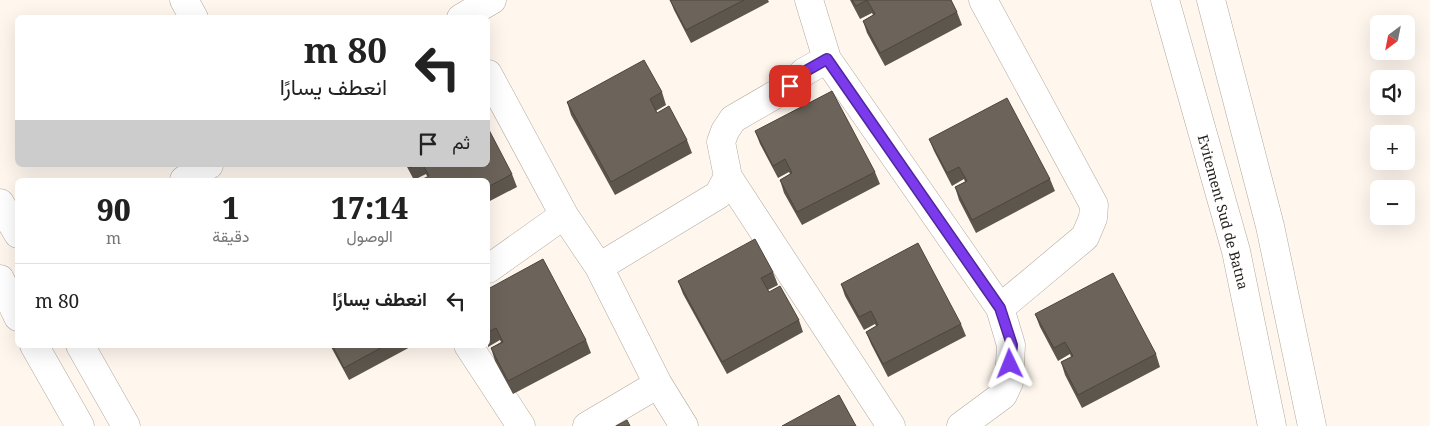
<!DOCTYPE html>
<html lang="ar">
<head>
<meta charset="utf-8">
<style>
  :root { --surface:#fff; --page:#f2f2f2; --text:#222; --muted:#767676; --line:#e0e0e0 }
  body { margin:0; font-family:"Noto Serif",Vazirmatn,serif; background:var(--page); color:var(--text); direction:rtl; height:100vh; display:flex; flex-direction:column; font-size:19px; white-space:nowrap }
  * { box-sizing:border-box; margin:0 }
  p { font-size:16px; color:var(--muted) }
  .icon { flex:none; width:28px; height:28px; fill:none; stroke:currentColor; stroke-width:2; stroke-linecap:round; stroke-linejoin:round }
  .map { position:relative; flex:1; overflow:hidden; direction:ltr }
  .details { position:absolute; left:15px; top:178px; width:475px; height:170px; display:flex; flex-direction:column; background:var(--surface); border-radius:8px; box-shadow:0 5px 20px #0002; direction:rtl }
  .details>* { flex:none }
  .hud { position:absolute; left:15px; top:15px; width:475px; height:152px; border-radius:8px; box-shadow:0 5px 20px #0002; direction:rtl; background:#fff; color:var(--text); overflow:hidden }
  .needle { width:32px; rotate:212deg }
  .fabs { position:absolute; left:1370px; top:15px; display:grid; gap:10px }
  .fabs a { display:grid; place-items:center; width:45px; height:45px; border-radius:8px; background:var(--surface); box-shadow:0 5px 20px #0002; font-size:25px }
  .pin { position:absolute; display:grid; place-items:center; width:42px; height:42px; color:#fff; margin:-21px; border-radius:10px; box-shadow:0 2px 8px #0006 }
  .me { position:absolute; width:55px; margin:-28px; rotate:358deg; stroke-linejoin:round; filter:drop-shadow(0 0 4px #0008) }
  .turn { display:flex; align-items:center; gap:18px; height:105px; padding:0 20px; font-size:22px }
  .turn .icon { width:65px; height:65px; stroke-width:2.5 }
  .turn b { display:block; font-size:35px; line-height:42px }
  .then { display:flex; align-items:center; height:48px; padding:0 20px; background:#0003; gap:10px; font-size:19px }
  .eta { display:flex; justify-content:space-evenly; align-items:center; height:85px; text-align:center }
  .eta b { font-size:30px; font-weight:800; line-height:35px }
  ul { padding:0; list-style:none }
  li { display:flex; align-items:center; gap:15px; height:75px; padding:0 20px; border-top:1px solid var(--line) }
  li div { flex:1 }
  li b { display:block; font-size:19px }
  li em { font-style:normal }
  .map>svg:first-child { display:block }
  .lines { fill:none; stroke-linecap:round; stroke-linejoin:round }
  .street-casing { stroke:#b2a99e; stroke-width:29 }
  .secondary-casing { stroke:#b2a99e; stroke-width:29 }
  .highway-casing { stroke:#b2a99e; stroke-width:29 }
  .street { stroke:#fff; stroke-width:28 }
  .secondary { stroke:#fff; stroke-width:28 }
  .highway { stroke:#fff; stroke-width:28 }
  .wall { fill:#5d564d }
  .building { fill:#6c645a; stroke:#4c463f }
  .route-casing { stroke:#51269a; stroke-width:12 }
  .route { stroke:#7c3aed; stroke-width:9 }
  .labels { text-anchor:middle; stroke-width:5; stroke-linejoin:round; paint-order:stroke }
  .street-label { font-size:14px; fill:#221f1a; stroke:#fff }
</style>
</head>
<body>
<div class="map">
<svg width="1430" height="426" viewBox="0 0 1430 426">
  <rect width="100%" height="100%" fill="#fff7ee"/>
  <g class="lines">
    <defs>
      <path id="street" d="M184 0 194 18
        M461 18 492 0
        M827 59 1000 308
        M488 74 564 215 599 267 658 384 684 426
        M728 177 891 426
        M184 180 209 165
        M599 267 718 195 728 177 721 142 725 131 733 119 790 86 804 72 827 59 809 0
        M488 269 564 215
        M468 345 521 426
        M587 426 658 384
        M961 426 1003 395 1009 382 1011 345 1000 308 1085 237 1093 218 1094 205 983 0"/>
      <path id="secondary" d="M0 203 18 234
        M0 279 18 317
        M34 345 80 426
        M80 345 126 426"/>
      <path id="highway" d="M1165 0 1236 251 1272 426
        M1211 0 1270 226 1312 426"/>
    </defs>
    <use href="#street" class="street-casing"/>
    <use href="#secondary" class="secondary-casing"/>
    <use href="#highway" class="highway-casing"/>
    <use href="#street" class="street"/>
    <use href="#secondary" class="secondary"/>
    <use href="#highway" class="highway"/>
  </g>
  <path class="wall" d="M670 0H768L769 2 691 43 674 10Z
    M850 0H951L957 12 962 25 885 66 867 33 863 21 873 15 872 13 860 19Z
    M662 92 666 105 656 111 657 113 687 140 692 153 615 195 571 115 567 102Z
    M755 131 875 172 880 184 802 225 784 193 780 180 790 174 789 172 778 178 760 144Z
    M929 139 1050 179 1055 191 976 233 959 200 955 187 965 182 964 179 952 186 934 151Z
    M406 165H488L512 174 517 187 488 202V180L427 176 426 174 414 180Z
    M773 272 778 285 768 290 769 292 799 320 803 332 727 374 683 294 678 281Z
    M841 284 961 324 966 336 888 377 871 344 866 332 876 326 875 324 864 330 845 296Z
    M488 289 586 340 591 353 513 394 495 361 491 348 501 342 500 340 488 347Z
    M1035 314 1156 354 1160 367 1082 408 1065 375 1061 362 1071 357 1070 354 1058 361 1040 327Z
    M330 345H414L349 380Z"/>
  <path class="building" d="M670 0H744L686 30Z
    M852 0H867L856 6Z
    M867 0H951L957 12 880 53 863 21 875 14Z
    M644 60 662 92 650 99 657 113 669 106 687 140 611 182 567 102Z
    M832 91 875 172 797 212 780 180 792 173 785 159 773 166 755 131Z
    M1007 98 1050 179 972 220 955 187 967 181 959 167 947 173 929 139Z
    M488 128 512 174 488 187V180H421L429 176 423 165H488Z
    M408 165H415L410 168Z
    M755 239 773 272 761 278 769 292 780 286 799 320 722 362 678 281Z
    M918 243 961 324 883 364 866 332 878 325 871 311 859 317 841 284Z
    M543 259 586 340 508 381 491 348 503 342 496 328 488 332V289Z
    M1113 273 1156 354 1078 395 1061 362 1073 356 1065 342 1054 348 1035 314Z
    M332 345H386L344 368Z
    M839 395 856 426H782Z
    M627 420 630 426H616Z"/>
  <g class="lines">
    <defs>
      <path id="route" d="M790 86 804 72 827 59 1000 308 1012 345 1010 364"/>
    </defs>
    <use href="#route" class="route-casing"/>
    <use href="#route" class="route"/>
  </g>
  <g class="labels">
    <g class="street-label">
      <text transform="translate(1223 212) rotate(75)" y="5">Evitement Sud de Batna</text>
    </g>
  </g>
</svg>
<div class="fabs">
<a><svg class="needle" viewBox="-14 -14 28 28"><path d="M0-13l5 13h-10z" fill="#e53935"/><path d="M0 13l5-13h-10z" fill="#767676"/></svg></a>
<a><svg class="icon" aria-label="sound" viewBox="0 0 24 24"><path d="M4 9h4l5-4v14l-5-4H4zM17 9q2 3 0 6"/></svg></a>
<a>+</a>
<a>−</a>
</div>
<div class="pin" style="left:790px;top:86px;background:#d93025"><svg class="icon" aria-label="arrive" viewBox="0 0 24 24"><path d="M6 21V4h12l-3 4 3 4H6"/></svg></div>
<svg class="me" style="left:1010px;top:364px" viewBox="-20 -20 40 40"><path d="M0-17L14 15 0 8-14 15z" fill="#7c3aed" stroke="#fff" stroke-width="4"/></svg>
<div class="hud">
<div class="turn"><svg class="icon" aria-label="left" viewBox="0 0 24 24"><path d="M17 20v-9H6M10 6l-5 5 5 5"/></svg><div><b>80 m</b>انعطف يسارًا</div></div>
<div class="then">ثم<svg class="icon" aria-label="arrive" viewBox="0 0 24 24"><path d="M6 21V4h12l-3 4 3 4H6"/></svg></div>
</div>
<section class="details">
<div class="eta">
<div><b>17:14</b><p>الوصول</p></div>
<div><b>1</b><p>دقيقة</p></div>
<div><b>90</b><p>m</p></div>
</div>
<ul>
<li><svg class="icon" aria-label="left" viewBox="0 0 24 24"><path d="M17 20v-9H6M10 6l-5 5 5 5"/></svg><div><b>انعطف يسارًا</b></div><em>80 m</em></li>
</ul>
</section>
</div>
</body>
</html>
